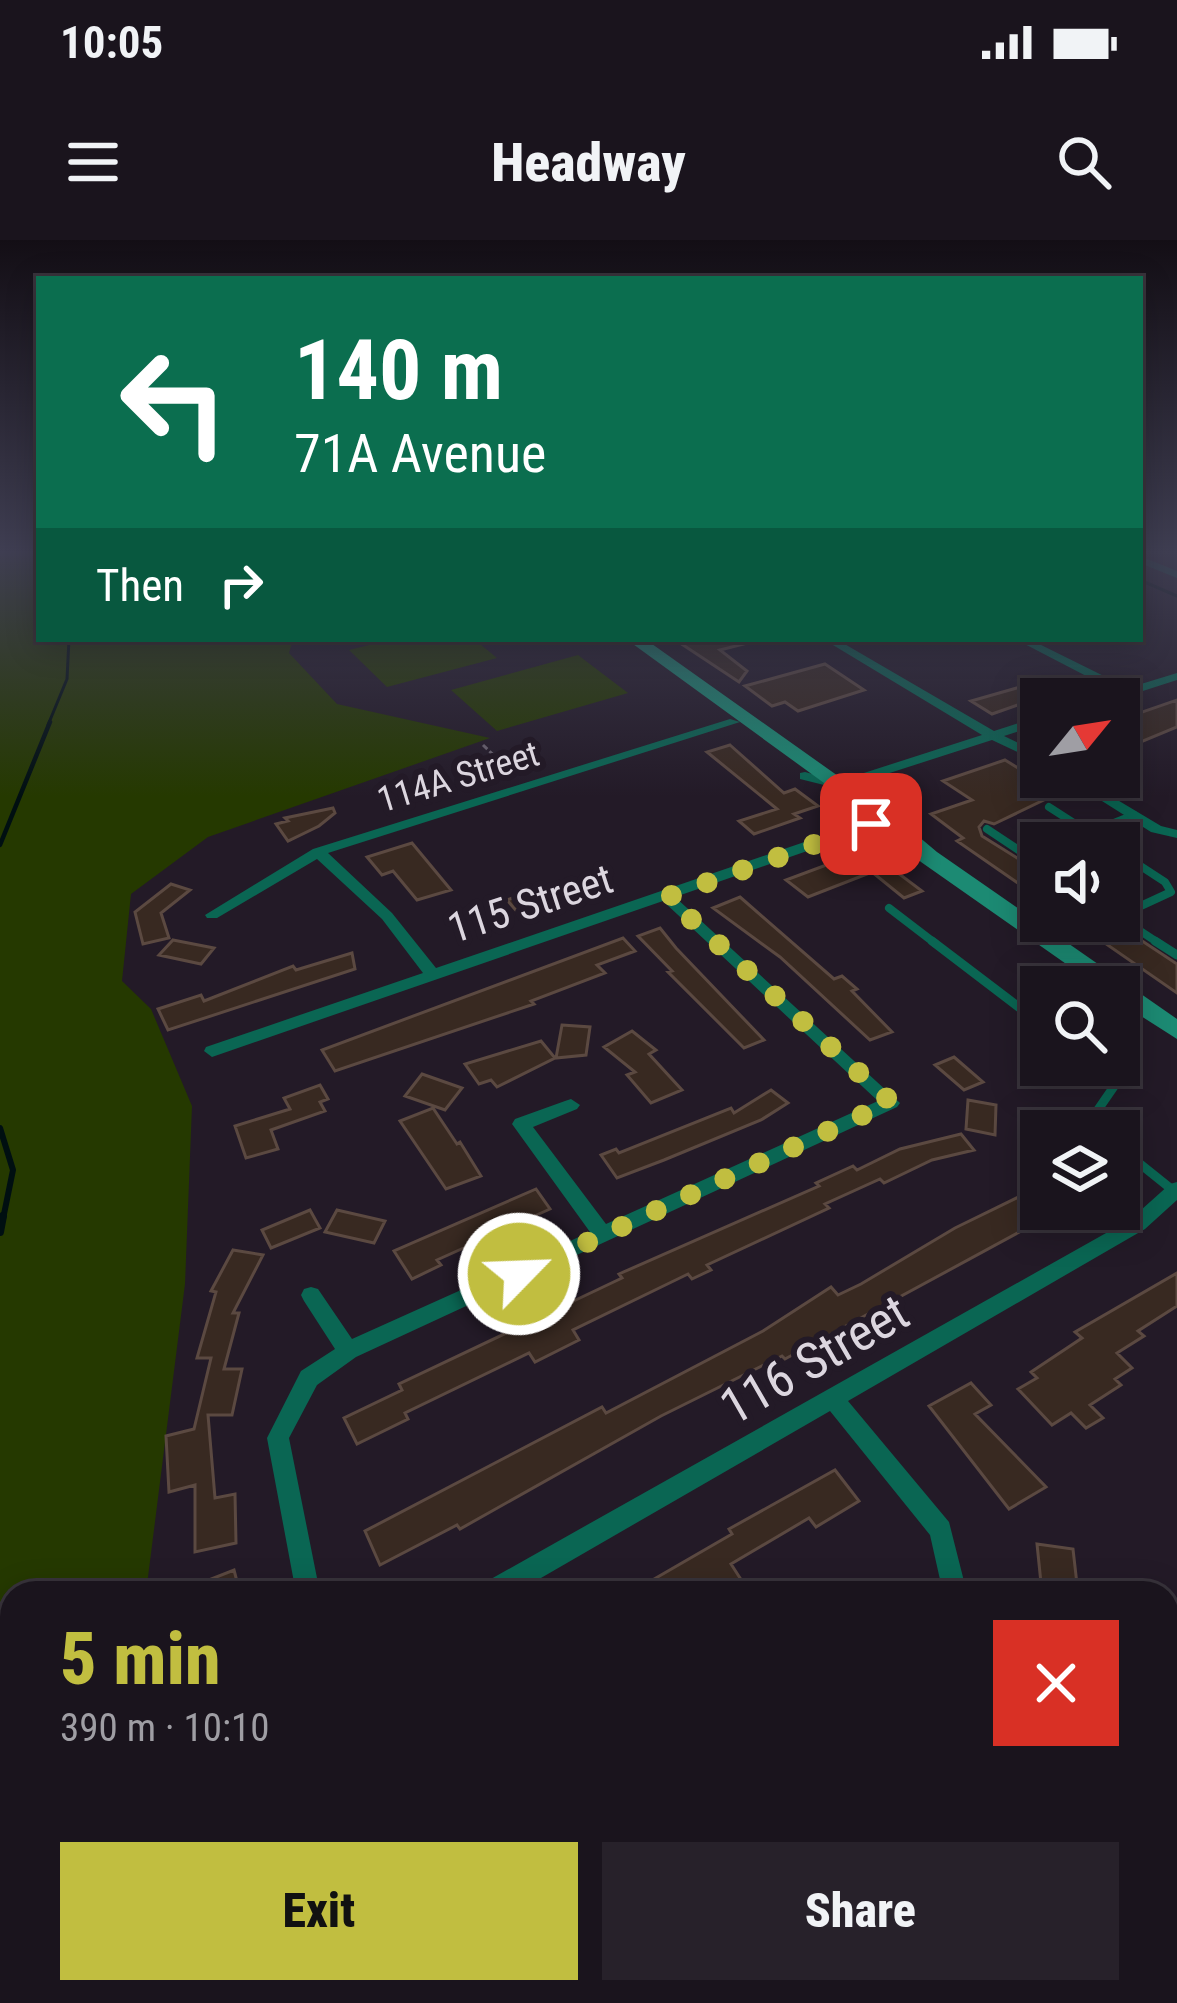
<!DOCTYPE html>
<html lang="en">
<head>
<meta charset="utf-8">
<style>
  :root { --surface:#1a141d; --page:#27212a; --text:#f1f3f6; --muted:#9f9ea4; --line:#38333b; --accent:#c1be40 }
  body { margin:0; font-family:"Roboto Condensed",sans-serif; background:var(--page); color:var(--text); height:100vh; display:flex; flex-direction:column; font-size:45px; white-space:nowrap }
  * { box-sizing:border-box; margin:0 }
  p { font-size:39px; color:var(--muted) }
  .icon { flex:none; width:66px; height:66px; fill:none; stroke:currentColor; stroke-width:2; stroke-linecap:round; stroke-linejoin:round }
  .map { position:relative; flex:1; overflow:hidden }
  .drawer { position:absolute; left:0px; top:1341px; width:1179px; height:423px; display:flex; flex-direction:column; background:var(--surface); border-radius:36px 36px 0 0; box-shadow:0 6px 30px #0003,0 0 0 3px var(--line) }
  .drawer>* { flex:none }
  .banner { position:absolute; left:36px; top:36px; width:1107px; height:366px; border-radius:0px; box-shadow:0 6px 30px #0003,0 0 0 3px var(--line); background:#0b6e4f; color:#fff; overflow:hidden }
  .needle { width:78px; rotate:60deg }
  .controls { position:absolute; left:1020px; top:438px; display:grid; gap:24px }
  .controls a { display:grid; place-items:center; width:120px; height:120px; border-radius:0px; background:var(--surface); box-shadow:0 6px 30px #0003,0 0 0 3px var(--line); font-size:60px }
  .pin { position:absolute; display:grid; place-items:center; width:102px; height:102px; color:#fff; margin:-51px; border-radius:24px; box-shadow:0 6px 18px #0006 }
  .me { position:absolute; width:132px; margin:-66px; rotate:66deg; stroke-linejoin:round; filter:drop-shadow(0 0 9px #0008) }
  .turn { display:flex; align-items:center; gap:42px; height:252px; padding:0 60px; font-size:54px }
  .turn .icon { width:156px; height:156px; stroke-width:2.5 }
  .turn b { display:block; font-size:84px; line-height:102px }
  .then { display:flex; align-items:center; height:114px; padding:0 60px; background:#0003; gap:24px; font-size:45px }
  .round { display:grid; place-items:center; flex:none; width:126px; height:126px; border-radius:0px; background:var(--page) }
  .headline { display:flex; align-items:center; justify-content:space-between; height:204px; padding:0 60px }
  h1 { font-size:72px; font-weight:800; line-height:90px; color:var(--accent) }
  .button { display:flex; gap:24px; margin-top:auto; padding:24px 60px }
  .button a { flex:1; height:138px; border-radius:0px; background:var(--accent); color:#111; font-size:48px; font-weight:800; line-height:138px; text-align:center }
  .button a+a { background:var(--page); color:var(--text) }
  .status { display:flex; justify-content:space-between; align-items:center; height:84px; padding:0 60px; background:var(--surface); direction:ltr }
  .status svg { height:33px; fill:currentColor }
  header { display:flex; justify-content:space-between; align-items:center; height:156px; padding:0 60px; background:var(--surface); font-size:54px; font-weight:800 }
  .map>svg:first-child { display:block }
  .green { fill:#253900 }
  .lines { fill:none; stroke-linecap:round; stroke-linejoin:round }
  .stream-far3 { stroke:#000f11; stroke-width:3 }
  .stream-far2 { stroke:#000f11; stroke-width:4.5 }
  .stream-far1 { stroke:#000f11; stroke-width:6 }
  .stream { stroke:#000f11; stroke-width:8 }
  .building { fill:#382921; stroke:#5b4941; stroke-width:3 }
  .path { stroke:#6c6470; stroke-width:3; stroke-dasharray:6 3; stroke-linecap:butt }
  .service-far1 { stroke:#0a6653; stroke-width:8 }
  .service { stroke:#0a6653; stroke-width:9 }
  .minor { fill:#0a6653; fill-rule:evenodd }
  .secondary { fill:#1c8a73; fill-rule:evenodd }
  .route { stroke:#c1be40; stroke-width:21; stroke-dasharray:0 37.8 }
  .labels { text-anchor:middle; stroke-width:12; stroke-linejoin:round; paint-order:stroke }
  .far-street-label { font-size:36px; fill:#dcd6df; stroke:#231a27 }
  .street-label { font-size:42px; fill:#dcd6df; stroke:#231a27 }
  .near-street-label { font-size:51px; fill:#dcd6df; stroke:#231a27 }
</style>
</head>
<body>
<div class="status"><b>10:05</b><svg viewBox="0 0 49 12"><path d="M0 12V9h3v3zM5 12V6h3v6zM10 12V3h3v9zM15 12V0h3v12zM26 1h20v11H26zM47 4h2v5h-2z"/></svg></div>
<header><svg class="icon" aria-label="menu" viewBox="0 0 24 24"><path d="M4 6h16M4 12h16M4 18h16"/></svg>Headway<svg class="icon" aria-label="search" viewBox="0 0 24 24"><circle cx="10" cy="10" r="6"/><path d="M15 15l6 6"/></svg></header>
<div class="map">
<svg width="1177" height="1763" viewBox="0 0 1177 1763">
  <rect width="100%" height="100%" fill="#231a27"/>
  <path class="green" d="M0 310H39V399H293L289 413 337 464 490 498 208 597 131 654 122 741 151 769 192 866 185 1044 146 1353H12V1752H118L121 1763H0Z
    M393 399H474L497 418 387 447 349 410Z
    M578 415 628 453 497 491 451 450Z"/>
  <g class="lines">
    <path class="stream-far3" d="M1140 340 1177 356
      M48 485 67 439 69 399"/>
    <path class="stream-far2" d="M0 605 50 482"/>
    <path class="stream-far1" d="M0 888 13 930 3 979"/>
    <path class="stream" d="M0 992 3 976"/>
  </g>
  <path class="building" d="M674 399H743L744 404 720 410 747 431 739 442Z
    M825 424 864 450 798 471 785 462 772 466 745 446Z
    M1027 445 1046 455 992 474 971 461Z
    M1177 460V487L1119 511V480Z
    M730 505 784 553 795 549 818 566 794 574 800 578 754 594 739 581 777 569 707 512Z
    M1005 520 1064 556 1046 559 994 584 984 581 979 587 982 596 1041 633V659L957 601 963 598 931 574 972 560 943 541Z
    M333 568 335 573 319 586 288 601 276 584 288 581 285 578Z
    M412 603 451 650 417 660 393 631 382 635 367 617Z
    M862 606 922 651 904 658 872 632 808 657 786 640 856 614Z
    M556 643 569 656 520 675 507 660Z
    M171 644 190 650 161 673 169 698 143 704 135 672Z
    M740 657 834 739 842 736 857 749 852 751 892 792 870 800 780 717 713 668Z
    M1073 681H1112L1177 724V753Z
    M660 688 676 708 764 800 744 808 668 732 672 731 638 696Z
    M623 698 635 711 597 725 605 733 531 761 534 764 335 831 322 810Z
    M173 700 214 708 201 724 159 715Z
    M352 713 355 729 168 790 158 769 201 755 204 761 293 726 296 730Z
    M562 785 590 787 586 815 556 818Z
    M632 791 656 810 649 814 682 850 651 863 627 835 635 832 604 807Z
    M541 801 555 818 497 847 491 840 479 844 465 824Z
    M954 817 983 842 964 850 935 825Z
    M422 834 462 848 445 870 405 856Z
    M320 845 328 859 320 862 325 871 271 890 278 909 246 918 235 886 290 869 284 858Z
    M771 850 788 863 761 880 664 920 617 938 601 915 616 909 619 913 731 868 734 873Z
    M968 860 996 865 995 895 966 889Z
    M433 868 457 904 460 902 481 936 446 949 400 881Z
    M961 894 974 910 932 920 884 943 880 939 825 964 829 968 707 1025 711 1030 692 1039 688 1034 573 1090 579 1100 535 1122 529 1113 405 1173 408 1179 357 1204 344 1178 402 1150 399 1144 622 1038 619 1034 819 946 816 943 853 926 857 930 900 909Z
    M1041 946V969H1062L785 1119 782 1116 661 1176 460 1289 457 1285 380 1325 365 1291 602 1167 606 1173 763 1091 831 1047 838 1055 861 1044 955 988Z
    M536 949 550 969 437 1020 441 1025 412 1039 394 1011Z
    M310 970 320 988 271 1008 262 990Z
    M337 970 385 981 374 1003 325 992Z
    M233 1010 263 1015 233 1073H239L224 1129H242L232 1175H208L215 1258 235 1254 236 1303 195 1312V1245L169 1252 166 1196 194 1189 211 1118H197L216 1052 211 1051Z
    M1177 1033V1066L1138 1091 1144 1096 1117 1113 1132 1128 1115 1139 1121 1145 1090 1165 1103 1178 1086 1188 1071 1173 1052 1185 1018 1149 1037 1138 1031 1132 1082 1098 1075 1092Z
    M971 1143 991 1165 975 1174 1046 1247 1009 1269 929 1166Z
    M835 1230 859 1261 816 1287 809 1278 731 1324 740 1338 714 1353H630L732 1294 729 1289Z
    M1037 1304 1073 1309 1078 1353H1042Z
    M234 1330 240 1353H178V1352Z"/>
  <g class="lines">
    <path class="path" d="M483 505 512 533"/>
    <path class="service-far1" d="M1049 567 1105 603
      M987 589 1041 625
      M1089 593 1134 575
      M1119 612 1165 642 1171 652 1119 676
      M889 668 936 704
      M1119 677 1160 704"/>
    <path class="service" d="M932 701 1041 784
      M1155 701 1177 715
      M1094 825 1117 842
      M1099 891 1093 884 1095 874 1137 813
      M1119 907 1175 952"/>
    <path class="minor" d="M1140 316 1177 331V338L1140 323Z
      M823 399H836L994 491 1041 476V484L1004 496 1041 514V523L992 500 840 549 800 539V533L805 532 839 541 982 495Z
      M1015 399H1029L1128 448 1177 433V440L1118 459H1100L1117 452Z
      M730 479 740 482 328 613 392 673 436 728 866 581H876V587L675 657 900 863 897 867 356 1117 317 1145 289 1198 320 1353H296L267 1198 301 1131 335 1109 304 1061 301 1055 304 1049 311 1047 318 1049 352 1099 590 992 512 884 515 879 565 861 571 859 580 865 577 869 533 887 606 984 878 861 663 661 212 817 204 811 206 807 423 733 382 679 317 619 217 678H207L205 675 313 609Z
      M1064 537H1079L1161 586 1177 590V598L1151 592Z
      M1177 942V960L1145 989 848 1161 949 1282 967 1353H943L930 1295 830 1171 515 1353H479L482 1344 1131 979 1170 944Z
      M365 1752H395L396 1763H366Z
      M914 1752H944L943 1763H913Z"/>
    <path class="secondary" d="M626 399H645L893 575 937 612 1177 779V799L1119 762V747H1099L921 622 879 583Z"/>
  </g>
  <linearGradient id="sky" x2="0" y2="1"><stop stop-color="#130e15"/><stop offset="0.56" stop-color="#3f3e52"/><stop offset="1" stop-color="#3f3e52" stop-opacity="0"/></linearGradient>
  <rect width="1177" height="557" fill="url(#sky)"/>
  <g class="lines">
    <path class="route" d="M519 1034 891 862 667 657 871 584"/>
  </g>
  <g class="labels">
    <g class="far-street-label">
      <text transform="translate(458 536) rotate(-17)" y="13">114A Street</text>
    </g>
    <g class="street-label">
      <text transform="translate(530 663) rotate(-18)" y="15">115 Street</text>
    </g>
    <g class="near-street-label">
      <text transform="translate(814 1119) rotate(-30)" y="18">116 Street</text>
    </g>
  </g>
</svg>
<div class="controls">
<a><svg class="needle" viewBox="-14 -14 28 28"><path d="M0-13l5 13h-10z" fill="#e53935"/><path d="M0 13l5-13h-10z" fill="#9f9ea4"/></svg></a>
<a><svg class="icon" aria-label="sound" viewBox="0 0 24 24"><path d="M4 9h4l5-4v14l-5-4H4zM17 9q2 3 0 6"/></svg></a>
<a><svg class="icon" aria-label="search" viewBox="0 0 24 24"><circle cx="10" cy="10" r="6"/><path d="M15 15l6 6"/></svg></a>
<a><svg class="icon" aria-label="layers" viewBox="0 0 24 24"><path d="M12 4l9 5-9 5-9-5zM3 14l9 5 9-5"/></svg></a>
</div>
<div class="pin" style="left:871px;top:584px;background:#d93025"><svg class="icon" aria-label="arrive" viewBox="0 0 24 24"><path d="M6 21V4h12l-3 4 3 4H6"/></svg></div>
<svg class="me" style="left:519px;top:1034px" viewBox="-20 -20 40 40"><circle r="17" fill="#c1be40" stroke="#fff" stroke-width="3"/><path d="M0-11L8 9 0 5-8 9z" fill="#fff"/></svg>
<div class="banner">
<div class="turn"><svg class="icon" aria-label="left" viewBox="0 0 24 24"><path d="M17 20v-9H6M10 6l-5 5 5 5"/></svg><div><b>140 m</b>71A Avenue</div></div>
<div class="then">Then<svg class="icon" aria-label="right" viewBox="0 0 24 24"><path d="M7 20v-9h11M14 6l5 5-5 5"/></svg></div>
</div>
<section class="drawer">
<div class="headline"><div><h1>5 min</h1><p>390 m · 10:10</p></div><a class="round" style="background:#d93025;color:#fff"><svg class="icon" aria-label="close" viewBox="0 0 24 24"><path d="M6 6l12 12M18 6L6 18"/></svg></a></div>
<div class="button"><a>Exit</a><a>Share</a></div>
</section>
</div>
</body>
</html>
